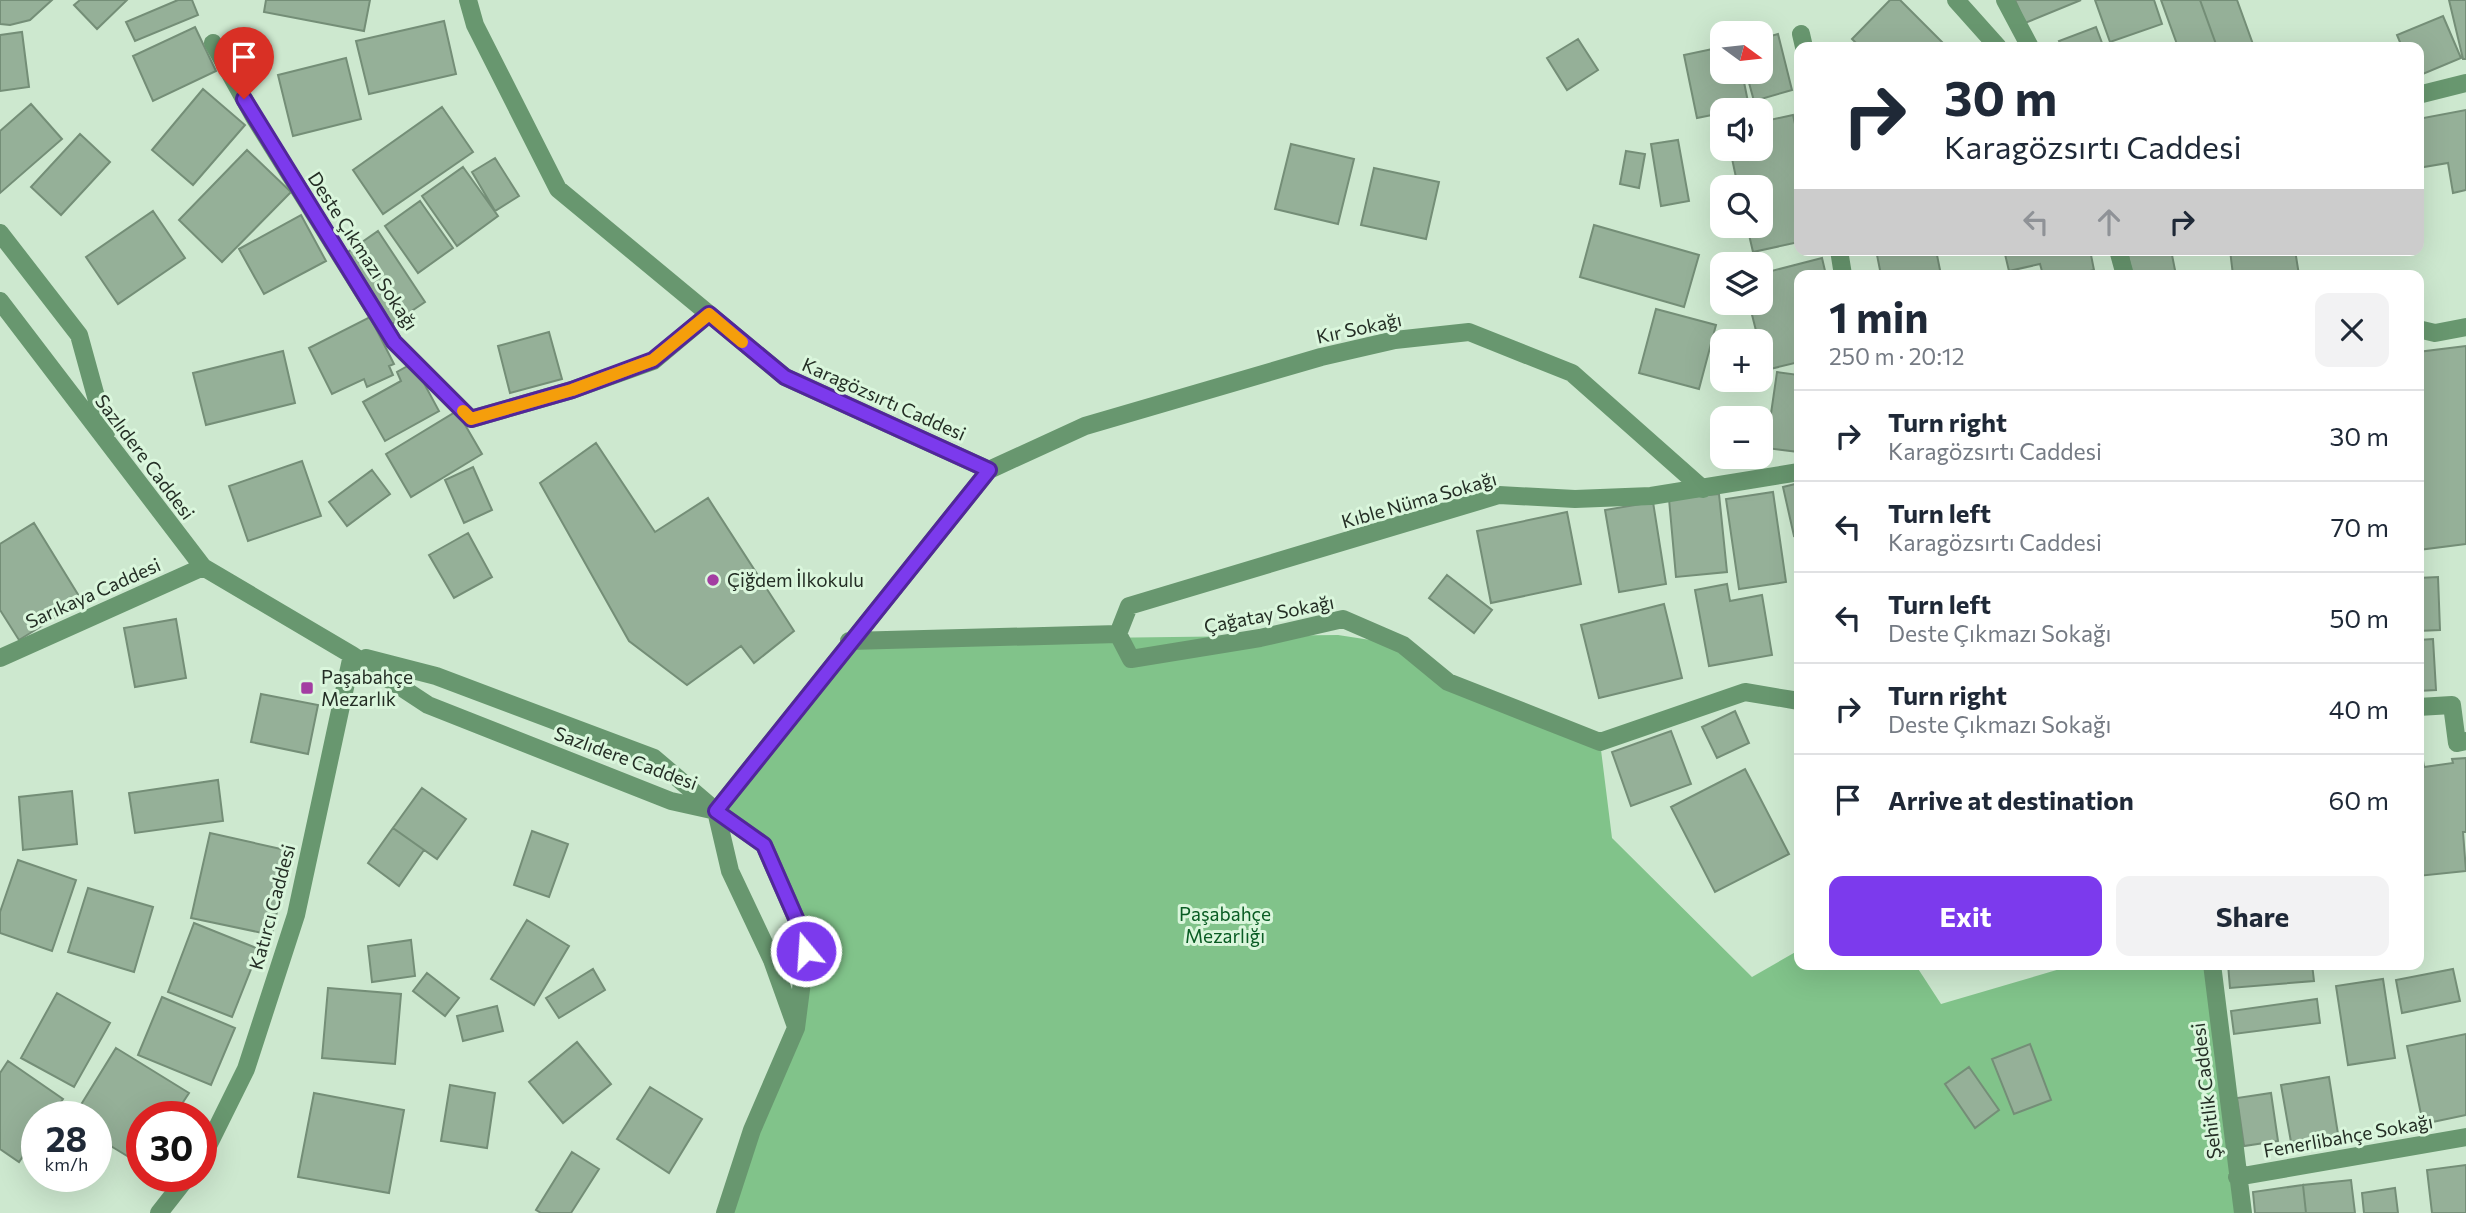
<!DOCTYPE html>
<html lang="en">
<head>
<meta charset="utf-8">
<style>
  :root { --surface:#fff; --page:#f2f2f3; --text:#1f2937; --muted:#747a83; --line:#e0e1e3; --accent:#7c3aed }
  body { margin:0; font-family:Commissioner,sans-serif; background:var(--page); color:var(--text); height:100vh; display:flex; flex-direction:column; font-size:26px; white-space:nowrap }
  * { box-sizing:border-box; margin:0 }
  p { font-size:23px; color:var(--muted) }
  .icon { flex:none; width:38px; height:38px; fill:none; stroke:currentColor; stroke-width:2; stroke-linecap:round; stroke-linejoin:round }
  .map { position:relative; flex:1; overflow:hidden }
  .details { position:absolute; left:1794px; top:270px; width:630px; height:700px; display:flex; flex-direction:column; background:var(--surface); border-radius:14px; box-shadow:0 7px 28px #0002 }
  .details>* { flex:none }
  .guide { position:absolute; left:1794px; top:42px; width:630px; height:214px; border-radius:14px; box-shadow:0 7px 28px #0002; background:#fff; color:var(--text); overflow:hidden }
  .needle { width:46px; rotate:105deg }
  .buttons { position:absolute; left:1710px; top:21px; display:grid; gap:14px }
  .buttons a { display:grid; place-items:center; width:63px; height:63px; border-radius:14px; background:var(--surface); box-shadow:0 7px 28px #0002; font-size:35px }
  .speed { position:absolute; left:21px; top:1101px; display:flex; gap:14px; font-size:35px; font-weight:700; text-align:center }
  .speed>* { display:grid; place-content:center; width:91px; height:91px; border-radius:50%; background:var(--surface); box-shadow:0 7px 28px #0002; line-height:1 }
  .speed small { font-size:18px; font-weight:400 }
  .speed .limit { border:10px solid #d22; background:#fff; color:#111 }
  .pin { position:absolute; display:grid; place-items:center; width:60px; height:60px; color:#fff; margin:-72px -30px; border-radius:50% 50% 50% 0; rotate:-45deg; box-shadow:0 0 7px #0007 }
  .pin .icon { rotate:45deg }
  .me { position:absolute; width:77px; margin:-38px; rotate:342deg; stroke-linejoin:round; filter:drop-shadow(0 0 5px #0008) }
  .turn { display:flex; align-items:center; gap:24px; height:147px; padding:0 35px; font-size:32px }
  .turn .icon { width:91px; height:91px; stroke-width:2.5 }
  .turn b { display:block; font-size:49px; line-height:60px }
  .lanes { display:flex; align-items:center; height:66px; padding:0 35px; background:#0003; justify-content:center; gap:35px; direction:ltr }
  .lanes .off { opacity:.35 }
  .round { display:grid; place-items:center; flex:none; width:74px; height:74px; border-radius:14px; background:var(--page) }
  .summary { display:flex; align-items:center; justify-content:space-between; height:119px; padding:0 35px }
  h1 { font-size:42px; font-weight:700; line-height:52px }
  .button { display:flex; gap:14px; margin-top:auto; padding:14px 35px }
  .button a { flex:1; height:80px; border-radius:14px; background:var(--accent); color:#fff; font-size:28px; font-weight:700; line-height:80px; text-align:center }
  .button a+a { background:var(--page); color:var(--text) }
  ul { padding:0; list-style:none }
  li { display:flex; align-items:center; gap:21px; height:91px; padding:0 35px; border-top:2px solid var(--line) }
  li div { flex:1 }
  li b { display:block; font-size:26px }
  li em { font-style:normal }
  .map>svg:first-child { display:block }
  .green { fill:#81c38a }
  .building { fill:#95b098; stroke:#748e77; stroke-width:2 }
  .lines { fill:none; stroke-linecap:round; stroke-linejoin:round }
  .minor { stroke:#68976f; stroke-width:18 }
  .route-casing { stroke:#51269a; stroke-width:18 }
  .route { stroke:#7c3aed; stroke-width:12 }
  .slow { stroke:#f59e0b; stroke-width:12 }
  .poi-dot { fill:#a33ea2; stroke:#daf6dc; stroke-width:2.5 }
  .labels { text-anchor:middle; stroke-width:6; stroke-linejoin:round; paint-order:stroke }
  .street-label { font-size:19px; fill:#242e25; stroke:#daf6dc }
  .poi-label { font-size:19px; fill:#242e25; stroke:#daf6dc; text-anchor:start }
  .park-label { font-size:19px; fill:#095c23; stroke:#daf6dc }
</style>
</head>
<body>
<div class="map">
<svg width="2466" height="1213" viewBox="0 0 2466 1213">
  <rect width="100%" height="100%" fill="#cde8cf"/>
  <path class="green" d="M1338 635 1403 645 1448 682 1600 742 1612 838 1752 977 1799 950V964H1915L1941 1004 2077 964H2212L2247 1213H728L796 1028 806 951 764 845 716 811 849 641Z"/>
  <path class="building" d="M0 0H52L30 20 10 25 0 24Z
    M80 0H127L97 29 74 5Z
    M178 0H192L198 15 135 41 126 22Z
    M266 0H370L364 31 264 12Z
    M1890 0H1900L1944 44 1941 47H1860L1852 39Z
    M2015 0H2081L2025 23Z
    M2095 0H2154L2162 24 2110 42Z
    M2161 0H2200L2217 47H2178Z
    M2200 0H2237L2254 47H2217Z
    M2449 0H2466V59H2463Z
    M2443 16 2461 58 2418 76V47H2402L2397 35Z
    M444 21 456 74 369 94 356 41Z
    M195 27 216 71 153 101 133 56Z
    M2096 27 2102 43 2091 47H2062L2059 41Z
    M22 32 29 87 0 91V35Z
    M1778 34 1792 90 1754 101 1746 72H1760V39Z
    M1578 39 1598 70 1567 90 1547 58Z
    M1722 47V72H1742L1749 107 1722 110V113L1697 118 1684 55Z
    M346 58 361 119 293 136 278 75Z
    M203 89 245 125 193 185 152 150Z
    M31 104 62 139 0 193V131Z
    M442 107 473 152 383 214 353 170Z
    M2466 110V190L2453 193 2448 163 2418 168V119Z
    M1793 115 1799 142V242L1753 252 1747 226H1760V187H1738L1730 149H1760V122Z
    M80 134 110 162 61 215 31 187Z
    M1678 140 1689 201 1661 206 1651 144Z
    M1291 144 1354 159 1338 224 1275 209Z
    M247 150 291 192 222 262 179 220Z
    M1626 151 1645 154 1639 188 1620 184Z
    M495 158 519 196 495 211 472 172Z
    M463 167 498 216 457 246 422 196Z
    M1374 168 1439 182 1426 239 1361 225Z
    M420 201 453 248 418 273 385 226Z
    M153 211 185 258 118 304 86 257Z
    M301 215 326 261 264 294 239 249Z
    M1594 225 1699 255 1684 307 1580 277Z
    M378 231 425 302 392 324 345 254Z
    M1876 250H1936L1941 275H1881Z
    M2004 250H2090L2094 270 2075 275H2043L2040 264 2009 271Z
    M2127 250H2171L2176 275H2132Z
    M2230 250H2295L2299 275H2233Z
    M1822 258 1826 275H1799V362L1766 370 1749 303H1760V274Z
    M1656 309 1716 325 1699 389 1639 373Z
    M370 317 394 364 389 366 393 375 367 387 364 379 332 394 309 348Z
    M549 332 562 379 510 393 498 346Z
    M2466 346V544L2418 550V352Z
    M283 351 295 403 206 425 193 373Z
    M413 363 439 411 385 441 363 402 401 381 397 372Z
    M1777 372 1799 375V452L1766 448Z
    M457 411 482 454 411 497 386 454Z
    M596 443 655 532 708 498 794 631 754 663 741 646 687 685 629 641 540 483Z
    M302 461 321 516 248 541 229 486Z
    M473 467 492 510 464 523 445 480Z
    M372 470 390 494 347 526 329 502Z
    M1799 483V535L1794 536 1783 487Z
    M1773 492 1786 582 1739 589 1726 499Z
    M1719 494 1727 572 1676 577 1669 499Z
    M1653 502 1666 584 1619 592 1605 510Z
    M1567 512 1581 584 1491 603 1477 531Z
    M34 523 82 601 19 640 0 610V544Z
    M468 533 492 577 454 598 429 555Z
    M1447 575 1492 610 1474 633 1429 598Z
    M2438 577 2440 630 2418 631V578Z
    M1727 584 1730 601 1762 595 1772 655 1709 666 1695 590Z
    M1664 604 1682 678 1599 698 1581 625Z
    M176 619 186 678 135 687 124 628Z
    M2433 639 2436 690 2418 691V640Z
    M261 694 318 705 308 754 251 742Z
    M1735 711 1749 743 1717 758 1702 727Z
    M2418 728 2424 767 2453 763 2452 759 2466 758V832H2463L2466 871 2418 876Z
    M1671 731 1691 784 1631 806 1612 752Z
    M1745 769 1789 854 1715 892 1671 807Z
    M218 780 223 821 135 833 129 793Z
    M422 788 466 819 437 859 393 828Z
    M72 791 77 844 23 850 19 797Z
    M393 828 424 850 399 886 368 863Z
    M532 831 568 844 549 897 514 885Z
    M210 833 290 851 272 935 191 918Z
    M18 860 76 880 52 951 0 933V912Z
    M88 888 153 907 134 972 68 952Z
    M527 920 569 946 534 1005 491 979Z
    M194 923 259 949 232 1017 168 992Z
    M411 940 415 976 372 982 368 946Z
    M2228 964H2312L2314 981 2230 988Z
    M593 969 605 990 559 1018 546 998Z
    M2453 969 2460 1001 2402 1013 2396 980Z
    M427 973 459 998 445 1016 413 991Z
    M2383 979 2395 1058 2348 1065 2336 986Z
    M328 988 401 994 395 1064 322 1058Z
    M57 993 110 1023 74 1087 21 1058Z
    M162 997 235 1028 211 1085 138 1055Z
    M2317 999 2320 1023 2234 1034 2231 1011Z
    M497 1006 503 1031 463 1041 457 1016Z
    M2466 1034V1115L2423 1124 2407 1046Z
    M577 1042 611 1084 563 1123 529 1082Z
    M2030 1044 2051 1100 2014 1114 1992 1059Z
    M116 1048 189 1093 174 1116H142V1165L96 1137V1116H74Z
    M8 1061 63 1099 51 1116H37V1136L19 1162 0 1149V1073Z
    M1969 1067 1999 1110 1975 1128 1945 1084Z
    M2329 1077 2338 1134 2291 1142 2281 1085Z
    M450 1085 495 1093 487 1148 441 1141Z
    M650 1087 702 1119 669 1173 617 1139Z
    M314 1093 404 1110 389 1193 298 1177Z
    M2271 1093 2278 1141 2244 1146 2237 1098Z
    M572 1152 599 1169 571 1213H541L536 1210Z
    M2466 1165V1213H2432L2427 1170Z
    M2351 1180 2355 1213H2306L2303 1185Z
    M2303 1185 2306 1213H2255L2253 1192Z
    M2395 1188 2398 1213H2364L2362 1193Z"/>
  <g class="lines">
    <path class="minor" d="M468 0 475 25 558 189 785 377 989 470 716 811
      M1956 0 1998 47
      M2005 0 2030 47
      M1801 34 1804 47
      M213 43 254 117 394 342 471 419 572 390 653 361 709 314
      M2418 95 2466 83
      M0 233 79 335 106 433
      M1839 250 1843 275
      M2118 250 2125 275
      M0 301 203 567 352 655 428 705 671 801 716 811
      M2418 329 2435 333 2466 327
      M989 470 1085 426 1321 357 1395 340 1469 332 1572 373 1703 489
      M1118 634 1129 606 1499 495 1575 499 1651 496 1799 472
      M849 641 1118 634 1131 659 1260 638 1343 619 1403 645 1448 682 1600 742 1745 692 1799 701
      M0 658 203 567
      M366 658 436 676 654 758 716 811 764 845 799 925 806 951 796 1028 752 1130 725 1213
      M2418 707 2452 705 2457 743 2466 741
      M716 811 730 871 772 960 795 1024
      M2212 964 2243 1213
      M201 1160 246 1069 296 915 352 655
      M2237 1177 2466 1137
      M159 1213 188 1176"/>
  </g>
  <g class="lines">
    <defs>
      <path id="route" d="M244 99 394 342 471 419 572 390 653 360 709 314 785 377 989 470 716 811 764 845 799 925 806 951"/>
    </defs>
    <use href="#route" class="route-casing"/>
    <use href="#route" class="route"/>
    <path class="slow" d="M463 411 471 419 572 390 653 360 709 314 742 342"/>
  </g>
  <g class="poi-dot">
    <circle cx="713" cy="580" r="7"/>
    <rect x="300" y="681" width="14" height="14" rx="3.5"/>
  </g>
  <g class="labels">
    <g class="street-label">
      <text transform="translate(363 251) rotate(57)" y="7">Deste Çıkmazı Sokağı</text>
      <text transform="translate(1359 328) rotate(-12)" y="7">Kır Sokağı</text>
      <text transform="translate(884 399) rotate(24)" y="7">Karagözsırtı Caddesi</text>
      <text transform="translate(145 457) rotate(53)" y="7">Sazlıdere Caddesi</text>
      <text transform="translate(1419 500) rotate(-16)" y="7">Kıble Nüma Sokağı</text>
      <text transform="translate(93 593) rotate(-24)" y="7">Sarıkaya Caddesi</text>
      <text transform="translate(1269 614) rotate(-11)" y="7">Çağatay Sokağı</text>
      <text transform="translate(626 758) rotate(20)" y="7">Sazlıdere Caddesi</text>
      <text transform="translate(272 907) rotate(-75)" y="7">Katırcı Caddesi</text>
      <text transform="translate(2206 1091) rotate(-97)" y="7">Şehitlik Caddesi</text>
      <text transform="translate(2348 1136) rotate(-10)" y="7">Fenerlibahçe Sokağı</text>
    </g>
    <g class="poi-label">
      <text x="727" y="587">Çiğdem İlkokulu</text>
      <text x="321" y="684">Paşabahçe<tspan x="321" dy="22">Mezarlık</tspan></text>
    </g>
    <g class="park-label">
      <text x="1225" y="921">Paşabahçe<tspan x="1225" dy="22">Mezarlığı</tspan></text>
    </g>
  </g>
</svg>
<div class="buttons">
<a><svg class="needle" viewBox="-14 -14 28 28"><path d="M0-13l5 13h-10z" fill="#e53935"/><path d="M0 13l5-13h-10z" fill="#747a83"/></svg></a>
<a><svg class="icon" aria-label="sound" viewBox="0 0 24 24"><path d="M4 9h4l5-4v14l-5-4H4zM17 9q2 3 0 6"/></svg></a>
<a><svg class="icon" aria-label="search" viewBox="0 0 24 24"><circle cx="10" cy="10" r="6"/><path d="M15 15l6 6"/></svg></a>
<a><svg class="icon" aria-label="layers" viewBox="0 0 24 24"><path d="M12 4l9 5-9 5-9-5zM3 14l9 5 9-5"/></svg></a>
<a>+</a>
<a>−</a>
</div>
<div class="speed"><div>28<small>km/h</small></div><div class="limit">30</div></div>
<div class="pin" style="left:244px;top:99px;background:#d93025"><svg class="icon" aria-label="arrive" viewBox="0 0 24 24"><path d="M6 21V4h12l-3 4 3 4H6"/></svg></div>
<svg class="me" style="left:806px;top:951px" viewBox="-20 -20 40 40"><circle r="17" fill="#7c3aed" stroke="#fff" stroke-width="3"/><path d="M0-11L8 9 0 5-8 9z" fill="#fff"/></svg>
<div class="guide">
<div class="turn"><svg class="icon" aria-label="right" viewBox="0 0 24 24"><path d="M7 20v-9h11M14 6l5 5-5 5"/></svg><div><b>30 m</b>Karagözsırtı Caddesi</div></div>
<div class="lanes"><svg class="icon off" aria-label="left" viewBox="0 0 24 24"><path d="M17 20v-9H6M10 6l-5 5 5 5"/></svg><svg class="icon off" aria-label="ahead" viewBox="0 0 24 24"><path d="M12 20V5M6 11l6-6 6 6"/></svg><svg class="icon" aria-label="right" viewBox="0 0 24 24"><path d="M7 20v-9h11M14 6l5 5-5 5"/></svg></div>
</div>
<section class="details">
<div class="summary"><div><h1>1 min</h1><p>250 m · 20:12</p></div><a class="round"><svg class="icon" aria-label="close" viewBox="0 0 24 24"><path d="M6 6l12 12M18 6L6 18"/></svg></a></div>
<ul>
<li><svg class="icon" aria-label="right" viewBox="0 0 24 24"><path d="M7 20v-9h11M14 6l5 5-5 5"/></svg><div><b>Turn right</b><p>Karagözsırtı Caddesi</p></div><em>30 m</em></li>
<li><svg class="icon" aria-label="left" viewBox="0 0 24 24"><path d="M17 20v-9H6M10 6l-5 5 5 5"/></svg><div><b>Turn left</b><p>Karagözsırtı Caddesi</p></div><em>70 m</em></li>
<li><svg class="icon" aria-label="left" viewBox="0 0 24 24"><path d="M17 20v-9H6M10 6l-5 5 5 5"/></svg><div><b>Turn left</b><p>Deste Çıkmazı Sokağı</p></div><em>50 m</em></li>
<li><svg class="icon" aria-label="right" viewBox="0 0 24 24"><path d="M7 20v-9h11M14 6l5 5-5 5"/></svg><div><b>Turn right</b><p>Deste Çıkmazı Sokağı</p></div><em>40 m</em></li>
<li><svg class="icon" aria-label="arrive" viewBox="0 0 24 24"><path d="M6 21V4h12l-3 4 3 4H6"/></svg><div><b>Arrive at destination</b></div><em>60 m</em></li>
</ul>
<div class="button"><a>Exit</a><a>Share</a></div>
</section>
</div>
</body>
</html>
